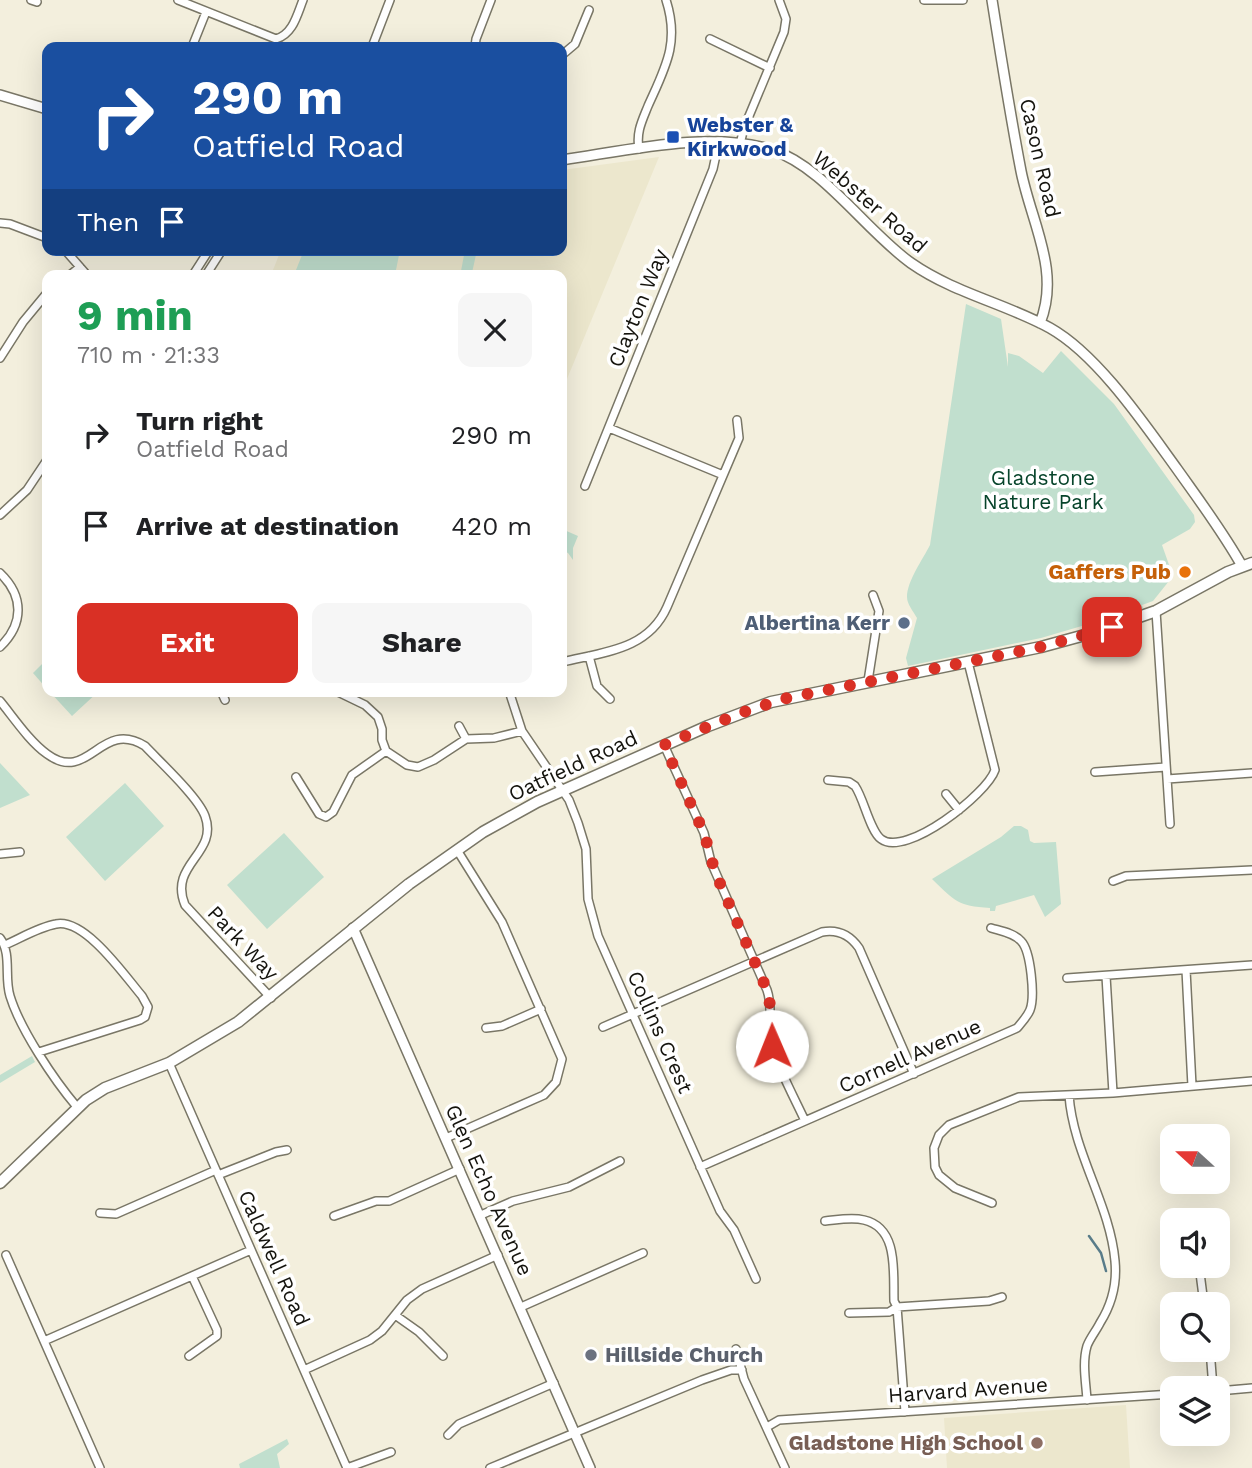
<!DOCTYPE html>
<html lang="en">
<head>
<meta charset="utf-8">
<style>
  :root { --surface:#fff; --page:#f6f6f6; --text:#202124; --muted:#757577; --accent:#d93025 }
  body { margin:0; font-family:"Work Sans",sans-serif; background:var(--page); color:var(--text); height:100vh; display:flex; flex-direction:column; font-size:26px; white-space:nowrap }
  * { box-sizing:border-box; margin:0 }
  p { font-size:23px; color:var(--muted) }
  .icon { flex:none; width:38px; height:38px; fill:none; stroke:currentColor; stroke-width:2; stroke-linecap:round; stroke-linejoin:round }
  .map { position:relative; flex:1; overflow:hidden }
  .drawer { position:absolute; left:42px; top:270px; width:525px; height:427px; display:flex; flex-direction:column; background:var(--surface); border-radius:14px; box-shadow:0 7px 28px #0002 }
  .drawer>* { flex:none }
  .hud { position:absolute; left:42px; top:42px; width:525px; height:214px; border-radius:14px; box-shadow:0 7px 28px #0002; background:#1a4fa0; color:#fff; overflow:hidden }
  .needle { width:46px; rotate:291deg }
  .fabs { position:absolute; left:1160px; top:1124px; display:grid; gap:14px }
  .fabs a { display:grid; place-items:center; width:70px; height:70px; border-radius:14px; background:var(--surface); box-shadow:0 7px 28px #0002; font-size:35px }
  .pin { position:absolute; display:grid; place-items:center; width:60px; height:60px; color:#fff; margin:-30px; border-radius:14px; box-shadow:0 4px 10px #0006 }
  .me { position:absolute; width:77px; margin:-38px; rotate:359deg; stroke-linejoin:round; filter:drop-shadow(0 0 5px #0008) }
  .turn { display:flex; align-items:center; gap:24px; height:147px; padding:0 35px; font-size:32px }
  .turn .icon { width:91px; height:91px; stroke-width:2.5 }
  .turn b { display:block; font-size:49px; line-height:60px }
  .then { display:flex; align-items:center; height:66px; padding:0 35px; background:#0003; gap:14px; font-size:26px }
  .round { display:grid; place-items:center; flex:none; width:74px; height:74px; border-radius:14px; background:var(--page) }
  .summary { display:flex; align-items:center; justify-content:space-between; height:119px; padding:0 35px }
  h1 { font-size:42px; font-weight:700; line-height:52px; color:#1e9e55 }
  .primary-button { display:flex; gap:14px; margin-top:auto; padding:14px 35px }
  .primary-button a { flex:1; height:80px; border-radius:14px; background:var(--accent); color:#fff; font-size:28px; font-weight:700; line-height:80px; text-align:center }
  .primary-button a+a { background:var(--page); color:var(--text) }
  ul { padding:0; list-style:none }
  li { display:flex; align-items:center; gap:21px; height:91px; padding:0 35px }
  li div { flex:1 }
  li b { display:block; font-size:26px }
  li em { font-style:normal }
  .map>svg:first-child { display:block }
  .built { fill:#ece7cd }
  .green { fill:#c1dfce }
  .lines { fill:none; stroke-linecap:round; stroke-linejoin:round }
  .stream { stroke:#597c89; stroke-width:2.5 }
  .minor-casing { stroke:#797666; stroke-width:10 }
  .tertiary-casing { stroke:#797666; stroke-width:12 }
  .secondary-casing { stroke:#797666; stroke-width:13 }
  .minor { stroke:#fff; stroke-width:7 }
  .tertiary { stroke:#fff; stroke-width:9 }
  .secondary { stroke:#fff; stroke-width:10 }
  .route { stroke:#d93025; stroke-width:12; stroke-dasharray:0 21.6 }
  .transit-dot { fill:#1a4fb4; stroke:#fff; stroke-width:2.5 }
  .food-dot { fill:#e8710a; stroke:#fff; stroke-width:2.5 }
  .service-dot { fill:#5c6f8a; stroke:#fff; stroke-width:2.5 }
  .worship-dot { fill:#6b7280; stroke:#fff; stroke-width:2.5 }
  .education-dot { fill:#8d6e63; stroke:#fff; stroke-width:2.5 }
  .labels { text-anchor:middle; stroke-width:7; stroke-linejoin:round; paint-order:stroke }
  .transit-label { font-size:21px; font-weight:bold; fill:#164399; stroke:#fff; text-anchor:start }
  .street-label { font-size:21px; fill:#15140e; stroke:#fff }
  .park-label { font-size:21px; fill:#07442b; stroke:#fff }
  .food-label { font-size:21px; font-weight:bold; fill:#c56008; stroke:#fff; text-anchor:end }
  .service-label { font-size:21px; font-weight:bold; fill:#4e5e75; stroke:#fff; text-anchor:end }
  .worship-label { font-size:21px; font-weight:bold; fill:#5b616d; stroke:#fff; text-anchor:start }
  .education-label { font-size:21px; font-weight:bold; fill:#785e54; stroke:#fff; text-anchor:end }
</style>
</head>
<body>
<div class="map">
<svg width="1252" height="1468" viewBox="0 0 1252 1468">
  <rect width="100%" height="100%" fill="#f3efdd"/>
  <path class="built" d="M659 157 562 391V275H271L281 250H562V170Z
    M1126 1405 1130 1468H947L944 1418Z"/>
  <path class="green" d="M304 250H400L395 275H294Z
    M465 250H477L472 273 461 271Z
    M966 304 1001 319 1008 367V353L1019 356 1043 373 1061 351 1114 404 1194 515 1195 522 1190 529 1162 545 1173 576 1153 601 1142 605 1143 608 1041 638 908 666 906 658 917 618C913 611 907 604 907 597 907 581 923 559 930 545Z
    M562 529 578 536 573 548V560L568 553 562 550Z
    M47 659V689L33 673Z
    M49 691H99L72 716Z
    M0 763 30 795 0 808Z
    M125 783 164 826 105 881 66 837Z
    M1014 826H1021L1028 830 1030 841 1034 843 1056 842 1061 904 1045 917 1034 895 996 906 995 911H990V908C957 906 955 901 932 879L1001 837Z
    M284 833 324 877 267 929 227 885Z
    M32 1056 35 1062 0 1083V1075Z
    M287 1439 289 1444 277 1454 280 1468H240L239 1464Z"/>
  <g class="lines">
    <path class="stream" d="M1089 1236 1101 1253 1106 1271"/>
    <defs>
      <path id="minor" d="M31 0 37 2
        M178 0 276 39C293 34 297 15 303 0
        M924 0H963
        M710 39 770 68
        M192 47 206 12
        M372 47 390 0
        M475 47 476 39 491 0
        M562 55 575 44 589 10
        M740 144 744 128 784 32 786 19 779 0
        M639 149C636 132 642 121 648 106 665 68 680 43 666 0
        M0 223 10 224 47 238
        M65 250 87 275
        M70 275 80 267
        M193 275 209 250
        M206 275 222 250
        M0 358 23 322 47 293
        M609 428 723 475
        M585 486 713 169 716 155 715 142
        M0 515 27 490 47 460
        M0 573C24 596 24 624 0 647
        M1156 611 1170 824
        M589 656 597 686 610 699
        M562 662C604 652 648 650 667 607L739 438 737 420
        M868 681 879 611 873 595
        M221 691 225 700
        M336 691 365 705 378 717 382 729V740L386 751 407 765 418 767 434 760 466 739 494 738 522 731
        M509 691 522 731 569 800 578 823 586 849 588 899 598 936 720 1211 734 1230 756 1279
        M0 701C14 718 29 741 47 754 89 785 100 718 145 746 160 762 198 797 205 816 219 854 168 864 185 905L271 998
        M459 726 466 739
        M664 745 704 833 711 862 767 990C773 1007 768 1022 771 1039 775 1063 795 1099 805 1121
        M1095 772 1166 767
        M296 777 319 814 326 817 333 812 352 775 386 751
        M1167 779 1252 773
        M828 780 849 782 855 786C864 799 870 831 881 839 906 858 987 794 995 770L968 662
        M946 794 959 810
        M0 854 20 852
        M1113 881 1126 876 1252 870
        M0 938C12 954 4 977 10 996 20 1029 54 1080 77 1107
        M5 945C21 938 39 927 56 924 85 918 125 976 142 996L148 1007 145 1017 140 1020 39 1052
        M1186 970 1192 1086
        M1106 976 1113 1093
        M1067 978 1252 965
        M603 1027 822 932C838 929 850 935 859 948L914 1074
        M486 1028 502 1026 541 1009
        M169 1063 347 1468
        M1069 1095C1073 1153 1110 1204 1115 1261 1117 1282 1112 1304 1100 1323 1096 1331 1090 1338 1087 1346 1082 1363 1086 1383 1087 1400
        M446 1138 544 1095 556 1082 562 1059 502 922 457 850
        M700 1167 1017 1028C1022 1022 1027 1017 1030 1010 1035 997 1031 951 1021 941 1014 933 1001 931 991 928
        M218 1175 276 1152 287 1150
        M992 1203 955 1188 939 1175 935 1167 934 1148 939 1135 949 1125 1019 1097 1113 1093 1252 1081
        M100 1213 116 1214 216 1170
        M481 1215 513 1201 569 1187 620 1161
        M334 1216 376 1201H389L460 1169
        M825 1221C837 1220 851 1217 864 1220 899 1228 893 1273 894 1301L897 1307 905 1412
        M6 1255 100 1468
        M1199 1265 1204 1304
        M521 1307 643 1253
        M849 1313 889 1312 897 1307 989 1301 1002 1297
        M395 1315 419 1332 443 1356
        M44 1341 251 1250
        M736 1349 744 1379 785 1468
        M1210 1349 1213 1388
        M189 1356 217 1336V1330L192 1276
        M304 1370 370 1340 382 1331 407 1300 422 1289 498 1255
        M1218 1391 1252 1388
        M767 1427 779 1420 1172 1394
        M448 1435 459 1424 554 1383
        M347 1468 391 1452
        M490 1468 702 1380 731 1370H742"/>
      <path id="tertiary" d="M992 0C1001 57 1010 114 1021 171 1031 222 1061 271 1040 323
        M0 95 47 109
        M562 160C625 151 710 130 772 150 823 166 866 231 911 263 954 293 1004 303 1050 328 1098 355 1145 425 1177 469 1199 500 1223 532 1242 566
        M353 928 590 1468"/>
      <path id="secondary" d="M0 1183 86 1100 105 1088 169 1063 238 1022 409 884 483 832 537 802 708 726 771 702 1041 647 1096 632 1156 611 1228 572 1252 563"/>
    </defs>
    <use href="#minor" class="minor-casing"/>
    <use href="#tertiary" class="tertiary-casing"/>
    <use href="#secondary" class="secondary-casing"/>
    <use href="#minor" class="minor"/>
    <use href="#tertiary" class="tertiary"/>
    <use href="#secondary" class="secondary"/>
  </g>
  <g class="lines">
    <path class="route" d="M772 1046C768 1027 773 1009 767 990L715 872 704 833 664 745 738 714 783 699 1041 647 1112 627"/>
  </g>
  <rect class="transit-dot" x="666" y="130" width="14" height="14" rx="3.5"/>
  <circle class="food-dot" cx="1185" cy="572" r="7"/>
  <circle class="service-dot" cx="904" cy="623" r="7"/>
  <circle class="worship-dot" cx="591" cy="1355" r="7"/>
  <circle class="education-dot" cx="1037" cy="1443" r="7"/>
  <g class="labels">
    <g class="transit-label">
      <text x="687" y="132">Webster &amp;<tspan x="687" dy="24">Kirkwood</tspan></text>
    </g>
    <g class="street-label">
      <text transform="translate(1040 158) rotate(77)" y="7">Cason Road</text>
      <text transform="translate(870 202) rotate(41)" y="7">Webster Road</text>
      <text transform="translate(638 308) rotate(-68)" y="7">Clayton Way</text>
      <text transform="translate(573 766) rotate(-25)" y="7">Oatfield Road</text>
      <text transform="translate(243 943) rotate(47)" y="7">Park Way</text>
      <text transform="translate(660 1032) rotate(66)" y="7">Collins Crest</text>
      <text transform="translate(910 1056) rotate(-24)" y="7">Cornell Avenue</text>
      <text transform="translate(489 1190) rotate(66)" y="7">Glen Echo Avenue</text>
      <text transform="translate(274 1258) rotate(66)" y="7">Caldwell Road</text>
      <text transform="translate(968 1390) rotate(-4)" y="7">Harvard Avenue</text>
    </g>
    <g class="park-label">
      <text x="1043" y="485">Gladstone<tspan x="1043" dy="24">Nature Park</tspan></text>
    </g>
    <g class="food-label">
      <text x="1171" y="579">Gaffers Pub</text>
    </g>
    <g class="service-label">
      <text x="890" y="630">Albertina Kerr</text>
    </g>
    <g class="worship-label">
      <text x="605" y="1362">Hillside Church</text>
    </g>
    <g class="education-label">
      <text x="1023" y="1450">Gladstone High School</text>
    </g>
  </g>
</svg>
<div class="fabs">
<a><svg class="needle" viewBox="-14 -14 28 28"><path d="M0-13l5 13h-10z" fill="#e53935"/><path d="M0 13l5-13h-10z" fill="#757577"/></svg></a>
<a><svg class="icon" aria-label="sound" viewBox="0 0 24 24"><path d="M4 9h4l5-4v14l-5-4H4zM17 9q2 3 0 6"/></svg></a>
<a><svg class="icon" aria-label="search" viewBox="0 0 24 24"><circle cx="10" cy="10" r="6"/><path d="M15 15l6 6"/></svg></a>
<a><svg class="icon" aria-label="layers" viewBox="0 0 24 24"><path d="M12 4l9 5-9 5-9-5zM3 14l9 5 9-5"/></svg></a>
</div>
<div class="pin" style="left:1112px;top:627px;background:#d93025"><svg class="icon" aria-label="arrive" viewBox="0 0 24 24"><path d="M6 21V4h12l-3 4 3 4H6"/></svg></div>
<svg class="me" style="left:772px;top:1046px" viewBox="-20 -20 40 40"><circle r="19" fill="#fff"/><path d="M0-13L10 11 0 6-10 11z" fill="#d93025"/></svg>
<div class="hud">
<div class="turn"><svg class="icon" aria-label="right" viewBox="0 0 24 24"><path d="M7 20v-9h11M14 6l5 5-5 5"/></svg><div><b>290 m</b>Oatfield Road</div></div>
<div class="then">Then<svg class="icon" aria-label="arrive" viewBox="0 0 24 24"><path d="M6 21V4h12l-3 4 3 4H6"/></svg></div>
</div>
<section class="drawer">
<div class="summary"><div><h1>9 min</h1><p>710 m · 21:33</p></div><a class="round"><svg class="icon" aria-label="close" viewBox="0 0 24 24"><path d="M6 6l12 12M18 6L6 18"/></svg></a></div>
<ul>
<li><svg class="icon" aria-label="right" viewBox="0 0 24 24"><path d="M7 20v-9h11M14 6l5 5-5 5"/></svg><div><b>Turn right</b><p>Oatfield Road</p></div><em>290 m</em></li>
<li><svg class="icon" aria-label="arrive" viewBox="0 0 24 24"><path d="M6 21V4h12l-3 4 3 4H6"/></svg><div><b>Arrive at destination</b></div><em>420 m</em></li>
</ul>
<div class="primary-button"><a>Exit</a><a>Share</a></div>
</section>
</div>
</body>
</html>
